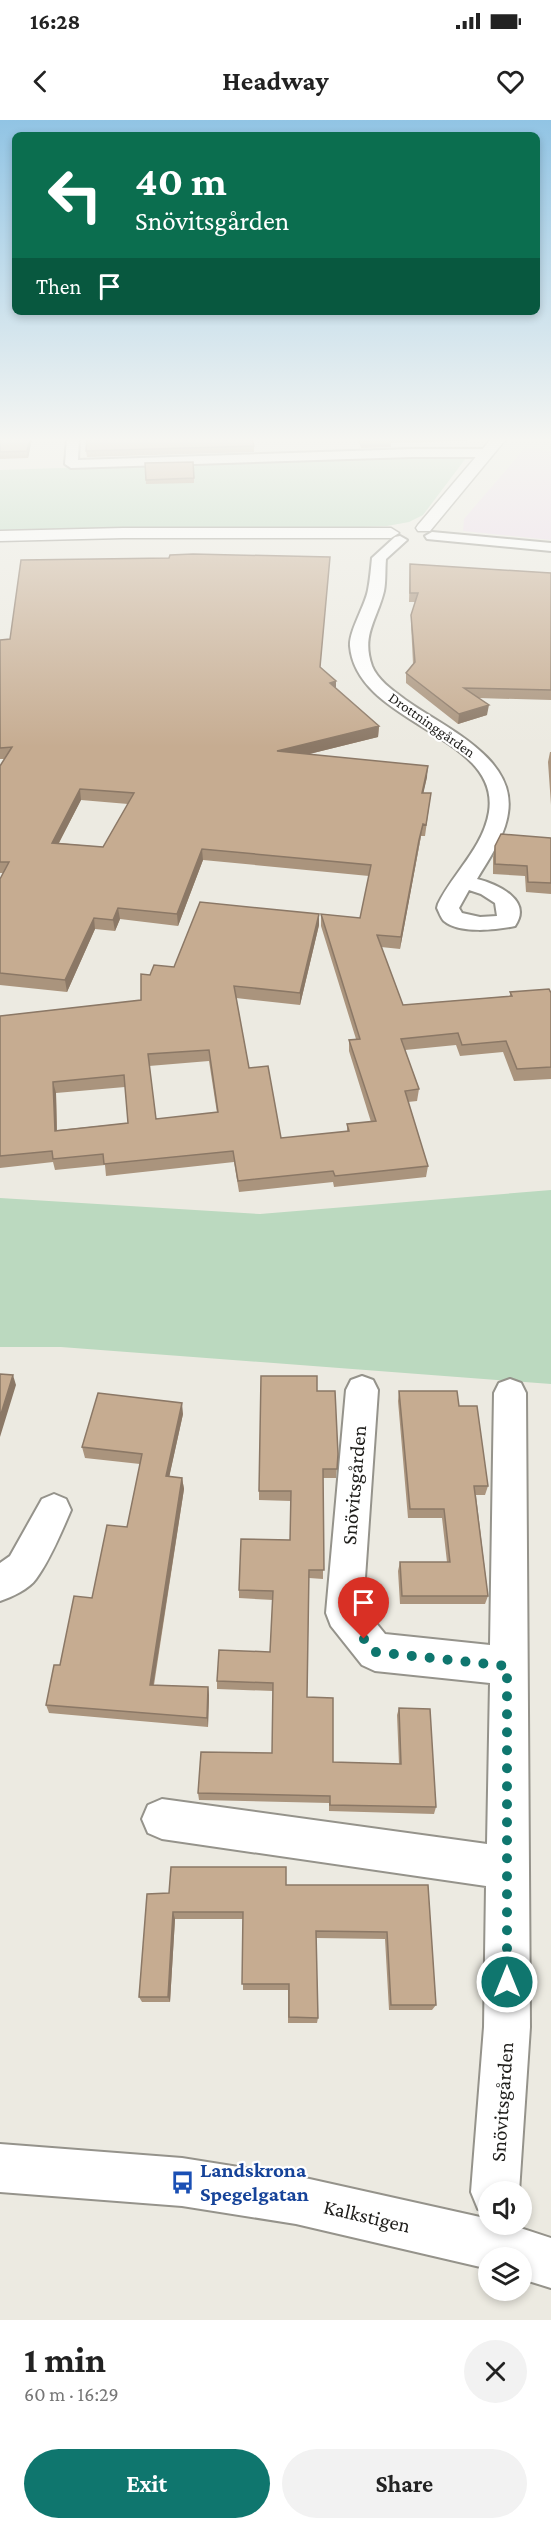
<!DOCTYPE html>
<html lang="en">
<head>
<meta charset="utf-8">
<style>
  :root { --surface:#fff; --page:#f2f2f2; --text:#222; --muted:#767676; --accent:#0f766e }
  body { margin:0; font-family:"Crimson Pro",serif; background:var(--page); color:var(--text); height:100vh; display:flex; flex-direction:column; font-size:22px; white-space:nowrap }
  * { box-sizing:border-box; margin:0 }
  p { font-size:20px; color:var(--muted) }
  .icon { flex:none; width:33px; height:33px; fill:none; stroke:currentColor; stroke-width:2; stroke-linecap:round; stroke-linejoin:round }
  .map { position:relative; height:2200px; overflow:hidden }
  .drawer { display:flex; flex-direction:column; background:var(--surface); flex:1 }
  .drawer>* { flex:none }
  .guide { position:absolute; left:12px; top:12px; width:528px; height:183px; border-radius:9px; box-shadow:0 3px 9px #0003; background:#0b6e4f; color:#fff; overflow:hidden }
  .buttons { position:absolute; left:478px; top:2061px; display:grid; gap:12px }
  .buttons a { display:grid; place-items:center; width:54px; height:54px; border-radius:50%; background:var(--surface); box-shadow:0 3px 9px #0003; font-size:30px }
  .pin { position:absolute; display:grid; place-items:center; width:51px; height:51px; color:#fff; margin:-62px -26px; border-radius:50% 50% 50% 0; rotate:-45deg; box-shadow:0 0 6px #0007 }
  .pin .icon { rotate:45deg }
  .me { position:absolute; width:66px; margin:-33px; rotate:0deg; stroke-linejoin:round; filter:drop-shadow(0 0 4px #0008) }
  .turn { display:flex; align-items:center; gap:21px; height:126px; padding:0 24px; font-size:27px }
  .turn .icon { width:78px; height:78px; stroke-width:2.5 }
  .turn b { display:block; font-size:42px; line-height:51px }
  .then { display:flex; align-items:center; height:57px; padding:0 24px; background:#0003; gap:12px; font-size:22px }
  .round { display:grid; place-items:center; flex:none; width:63px; height:63px; border-radius:32px; background:var(--page) }
  .summary { display:flex; align-items:center; justify-content:space-between; height:102px; padding:0 24px }
  h1 { font-size:36px; font-weight:700; line-height:45px }
  .action { display:flex; gap:12px; margin-top:auto; padding:12px 24px }
  .action a { flex:1; height:69px; border-radius:36px; background:var(--accent); color:#fff; font-size:24px; font-weight:700; line-height:69px; text-align:center }
  .action a+a { background:var(--page); color:var(--text) }
  .status { display:flex; justify-content:space-between; align-items:center; height:42px; padding:0 30px; background:var(--surface); direction:ltr }
  .status svg { height:16px; fill:currentColor }
  header { display:flex; justify-content:space-between; align-items:center; height:78px; padding:0 24px; background:var(--surface); font-size:27px; font-weight:700 }
  .map>svg:first-child { display:block }
  .education { fill:#ecd9ea }
  .green { fill:#bbd9bf }
  .lines { fill:none; stroke-linecap:round; stroke-linejoin:round }
  .minor-casing { stroke:#95938b; stroke-width:4 }
  .tertiary-casing { stroke:#95938b; stroke-width:3 }
  .minor { fill:#fff; fill-rule:evenodd }
  .tertiary { fill:#fff; fill-rule:evenodd }
  .wall { fill:#aa947d; fill-rule:evenodd }
  .shaded-wall { fill:#8b7866 }
  .building { fill:#c6ac91; stroke:#8b7866; stroke-width:1.5; fill-rule:evenodd }
  .route { stroke:#0f766e; stroke-width:10; stroke-dasharray:0 18 }
  .labels { text-anchor:middle; stroke-width:4.5; stroke-linejoin:round; paint-order:stroke }
  .far-street-label { font-size:15px; fill:#1f1e1b; stroke:#fff }
  .near-street-label { font-size:21px; fill:#1f1e1b; stroke:#fff }
  .near-transit-label { font-size:21px; font-weight:bold; fill:#164399; stroke:#fff; text-anchor:start }
</style>
</head>
<body>
<div class="status"><b>16:28</b><svg viewBox="0 0 49 12"><path d="M0 12V9h3v3zM5 12V6h3v6zM10 12V3h3v9zM15 12V0h3v12zM26 1h20v11H26zM47 4h2v5h-2z"/></svg></div>
<header><svg class="icon" aria-label="back" viewBox="0 0 24 24"><path d="M15 5l-7 7 7 7"/></svg>Headway<svg class="icon" aria-label="heart" viewBox="0 0 24 24"><path d="M12 20l-8-8c-3-5 5-10 8-4 3-6 11-1 8 4z"/></svg></header>
<div class="map">
<svg width="551" height="2200" viewBox="0 0 551 2200">
  <rect width="100%" height="100%" fill="#eceae1"/>
  <path class="education" d="M525 328 551 331V420L463 411 464 399Z"/>
  <path class="green" d="M454 335 466 338 423 395 409 402 387 406 316 409 87 408 0 411V350Z
    M551 1070V1264L61 1227H0V1078L260 1094Z"/>
  <g class="lines">
    <defs>
      <path id="minor" d="M67 319H79L78 340 412 329H487L493 333 487 337H412L71 348 65 344Z
        M432 412 551 423V431L427 419 425 416Z
        M400 416 407 420 386 439C385 450 386 461 384 471 377 500 361 515 372 546 377 559 392 570 403 578 440 606 517 636 508 693 505 716 489 739 477 759 497 764 533 780 515 806 497 810 459 814 444 801 441 798 439 792 437 788L438 784C453 753 483 728 489 692 501 614 357 605 350 526 349 511 365 486 368 470 370 460 371 448 372 438L395 417ZM469 770 481 774 495 783 497 796 480 797 462 793 459 788Z
        M362 1256 373 1260 378 1270 363 1487 385 1514 490 1525 494 1273 499 1263 510 1259 521 1263 526 1273 530 1907 519 2072H489V2094L478 2089 471 2072 484 1907 486 1766 162 1719 148 1713 142 1699 148 1685 162 1679 487 1724 490 1563 375 1551 362 1545 331 1506 326 1493 346 1270 351 1260Z
        M54 1374 66 1379 71 1390C62 1411 50 1440 36 1459 29 1469 12 1477 0 1481V1443L10 1436 42 1379Z
        M0 2024 182 2038 296 2056 489 2099V2104H508L551 2118V2168L522 2159V2138H489V2149L296 2104 182 2086 0 2072Z"/>
      <path id="tertiary" d="M491 319H506L430 411H418L416 408 418 405Z
        M123 408H391L399 413 391 418H123L0 421V411Z"/>
    </defs>
    <use href="#minor" class="minor-casing"/>
    <use href="#tertiary" class="tertiary-casing"/>
    <use href="#minor" class="minor"/>
    <use href="#tertiary" class="tertiary"/>
  </g>
  <path class="wall" d="M0 319H32L28 338 0 339Z
    M358 319H468V321L391 323V327L361 328Z
    M254 326V332L87 337 86 331Z
    M145 343 194 358V363L146 364Z
    M330 437 320 547 336 568 379 606 378 617 309 634 427 657 423 673H431L425 716H421L418 732 400 829 381 827 403 885 510 876V872L551 873V959L514 961 503 932 460 936 456 925 405 930 419 969 417 981 408 982 428 1046 426 1057 334 1067 333 1062 239 1072 234 1042 106 1056 105 1045 55 1050 53 1042 0 1048V896L141 880 150 855 174 847 319 805 300 885 236 878 249 948 281 1018 347 1012V1004L371 1002 349 931V920L356 919 321 806V794L360 798 369 756 203 740 178 806 120 799 115 811 95 809 67 872 0 865V759L3 753H0V646L5 639H0V520L10 519ZM81 680 128 684 103 727 59 723ZM209 941 217 993 156 999 149 946ZM125 967 128 1003 57 1010 56 973Z
    M410 444 551 453V580L478 578 487 595 458 604 406 563V553L413 544 411 504V495L415 482H409Z
    M550 632H551V685L548 642Z
    M551 718V774L526 772 525 756 493 754V737L495 726Z
    M317 1271 338 1334 336 1358H323V1459L309 1458 307 1577 333 1642 399 1644 397 1595 399 1588 436 1687 434 1694 329 1691V1683L199 1680 198 1673 272 1633 273 1571 217 1569V1561L270 1532 273 1480 239 1478V1470L290 1420 291 1381 259 1380V1371Z
    M399 1271 459 1286 488 1366 485 1375H476L488 1476 485 1484H400L398 1451 400 1442H447L442 1398H408L398 1281Z
    M183 1294 169 1357 182 1358 184 1369 154 1565 208 1567 209 1575 208 1607 49 1593 46 1585 60 1545 92 1478 127 1407 140 1344 85 1338 82 1327Z
    M286 1765H428L436 1885 432 1890H389L385 1819 316 1818 318 1898 317 1903H288V1870H243V1799H175L170 1882H142L139 1877 169 1773Z"/>
  <path class="shaded-wall" d="M30 319H32L28 338 27 331Z
    M336 561V572L330 563Z
    M489 585 487 595 458 604 459 594Z
    M379 606 378 617 277 642V631Z
    M428 646 427 657 421 684 422 673Z
    M80 669 81 680 53 734 52 723Z
    M423 704 421 716 400 829 401 817Z
    M202 729 203 740 178 806 177 794Z
    M118 788 120 799 115 811 113 800Z
    M319 794V805L300 885V873Z
    M94 798 95 809 67 872 65 860Z
    M53 962 56 973 57 1022 55 1011Z
    M13 1255 16 1265 0 1317V1297Z
    M182 1283 183 1294 167 1367 166 1356Z
    M182 1358 184 1369 152 1573 150 1565Z
    M208 1567 209 1575 208 1607 207 1598Z
    M173 1792 175 1799 170 1882 168 1877Z"/>
  <path class="building" d="M0 319H30L27 331 0 332Z
    M87 319H252L254 326 86 331Z
    M361 319H391V320L362 321Z
    M193 342 194 358 146 360 145 343Z
    M193 434 330 437 320 547 336 561 330 563 379 606 277 631 428 646 422 673H431L426 705 423 704 419 720 401 817 377 815 403 885 512 876 510 872 549 869 551 873V947L517 949 506 921 462 925 458 913 401 919 419 969 405 971 428 1046 335 1056 333 1051 238 1061 233 1031 104 1044 103 1034 53 1039 52 1031 0 1036V896L141 880V854L150 855 154 845 174 847 200 782 319 794 300 873 234 866 249 948 268 946 281 1018 349 1011 347 1004 376 1001 349 920 360 919 321 794 360 798 371 745 202 729 177 794 118 788 113 800 94 798 65 860 0 853V759L9 742H0V646L12 627 0 628V520L10 519 21 440 169 438 170 435ZM80 669 134 673 103 727 52 723ZM209 930 218 992 156 999 148 934ZM124 955 128 1003 55 1011 53 962Z
    M410 444 551 453V570L464 568 489 585 459 594 406 553 415 542 411 495 418 473H410Z
    M501 714 551 718V763L528 762 527 746 495 744V726Z
    M0 1254 13 1255 0 1297Z
    M261 1256H317V1271H335L338 1334 337 1349H323L324 1450H309L307 1577 333 1578V1642L401 1644 399 1588 430 1589 436 1687 330 1685V1676L198 1673 201 1632 272 1633 273 1563 217 1561 219 1530 270 1532 273 1471 239 1470 241 1419 290 1420 291 1371H259Z
    M399 1271H457L459 1286H477L488 1366H474L488 1476H402L400 1442H450L444 1389H410Z
    M98 1273 182 1283 166 1356 182 1358 150 1565 208 1567 207 1598 46 1585 54 1545H60L74 1476 92 1478 107 1405 127 1407 142 1334 82 1327Z
    M171 1747H286V1765H428L436 1885H391L387 1812 316 1811 318 1898 289 1897V1864H242L243 1792H173L168 1877H139L147 1774 169 1773Z"/>
  <linearGradient id="sky" x2="0" y2="1"><stop stop-color="#91c4e4"/><stop offset="0.51" stop-color="#f6f6f2"/><stop offset="1" stop-color="#f6f6f2" stop-opacity="0"/></linearGradient>
  <rect width="551" height="627" fill="url(#sky)"/>
  <g class="lines">
    <path class="route" d="M364 1519 375 1532 507 1546V1862"/>
  </g>
  <defs>
    <symbol id="bus-bare" viewBox="-9 -9 18 18"><path d="M-5-6H5V4H4V6H2V4H-2V6H-4V4H-5ZM-3.5-4V0h7V-4ZM-3.5 1.2v1.5H-2V1.2ZM2 1.2v1.5H3.5V1.2Z" fill="#1a4fb4" stroke="#fff" stroke-width="2.5" paint-order="stroke"/></symbol>
  </defs>
  <g fill-rule="evenodd">
    <use href="#bus-bare" x="166" y="2046" width="33" height="33"/>
  </g>
  <g class="labels">
    <g class="far-street-label">
      <text transform="translate(432 605) rotate(35)" y="5">Drottninggården</text>
    </g>
    <g class="near-street-label">
      <text transform="translate(354 1365) rotate(-85)" y="7">Snövitsgården</text>
      <text transform="translate(502 1982) rotate(-86)" y="7">Snövitsgården</text>
      <text transform="translate(367 2096) rotate(13)" y="7">Kalkstigen</text>
    </g>
    <g class="near-transit-label">
      <text x="200" y="2057">Landskrona<tspan x="200" dy="24">Spegelgatan</tspan></text>
    </g>
  </g>
</svg>
<div class="buttons">
<a><svg class="icon" aria-label="sound" viewBox="0 0 24 24"><path d="M4 9h4l5-4v14l-5-4H4zM17 9q2 3 0 6"/></svg></a>
<a><svg class="icon" aria-label="layers" viewBox="0 0 24 24"><path d="M12 4l9 5-9 5-9-5zM3 14l9 5 9-5"/></svg></a>
</div>
<div class="pin" style="left:364px;top:1519px;background:#d93025"><svg class="icon" aria-label="arrive" viewBox="0 0 24 24"><path d="M6 21V4h12l-3 4 3 4H6"/></svg></div>
<svg class="me" style="left:507px;top:1862px" viewBox="-20 -20 40 40"><circle r="17" fill="#0f766e" stroke="#fff" stroke-width="3"/><path d="M0-11L8 9 0 5-8 9z" fill="#fff"/></svg>
<div class="guide">
<div class="turn"><svg class="icon" aria-label="left" viewBox="0 0 24 24"><path d="M17 20v-9H6M10 6l-5 5 5 5"/></svg><div><b>40 m</b>Snövitsgården</div></div>
<div class="then">Then<svg class="icon" aria-label="arrive" viewBox="0 0 24 24"><path d="M6 21V4h12l-3 4 3 4H6"/></svg></div>
</div>
</div>
<section class="drawer">
<div class="summary"><div><h1>1 min</h1><p>60 m · 16:29</p></div><a class="round"><svg class="icon" aria-label="close" viewBox="0 0 24 24"><path d="M6 6l12 12M18 6L6 18"/></svg></a></div>
<div class="action"><a>Exit</a><a>Share</a></div>
</section>
</body>
</html>
